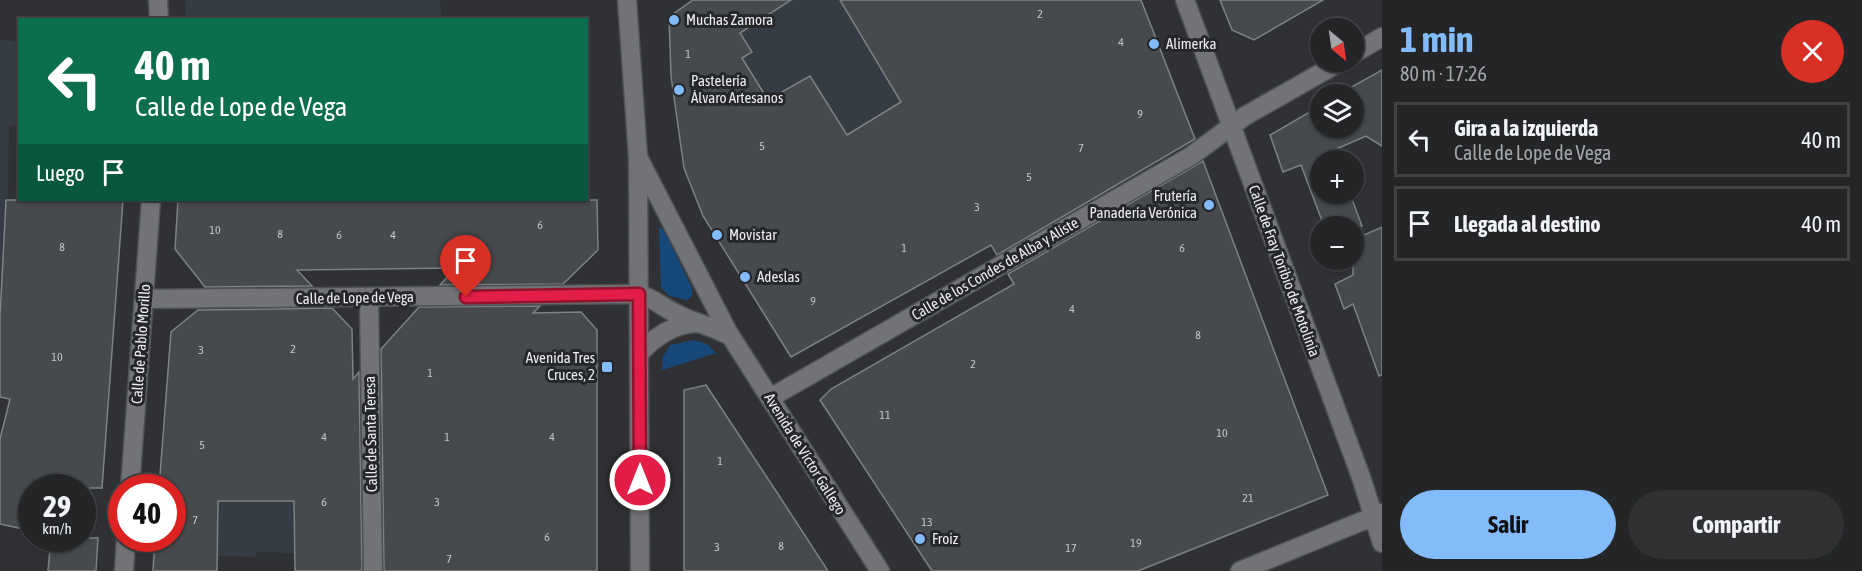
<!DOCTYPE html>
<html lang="es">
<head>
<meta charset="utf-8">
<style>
  :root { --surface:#232527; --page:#2f3133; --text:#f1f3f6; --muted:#a3a5a7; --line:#404244; --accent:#84bcfb }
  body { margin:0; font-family:"Asap Condensed",sans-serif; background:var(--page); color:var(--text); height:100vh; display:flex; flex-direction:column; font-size:22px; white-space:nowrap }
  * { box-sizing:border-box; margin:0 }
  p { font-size:20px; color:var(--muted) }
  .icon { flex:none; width:33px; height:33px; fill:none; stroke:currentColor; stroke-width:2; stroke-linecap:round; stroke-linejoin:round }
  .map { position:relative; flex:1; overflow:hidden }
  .details { display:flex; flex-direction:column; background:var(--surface); width:480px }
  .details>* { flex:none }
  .banner { position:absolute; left:18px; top:18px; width:570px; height:183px; border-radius:0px; box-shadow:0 2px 4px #0004,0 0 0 2px var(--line); background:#0b6e4f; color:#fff; overflow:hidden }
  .needle { width:39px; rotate:151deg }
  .buttons { position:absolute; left:1310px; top:18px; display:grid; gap:12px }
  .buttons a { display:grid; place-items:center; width:54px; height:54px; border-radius:50%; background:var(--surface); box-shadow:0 2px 4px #0004,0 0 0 2px var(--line); font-size:30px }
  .speed { position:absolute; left:18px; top:474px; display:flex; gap:12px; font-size:30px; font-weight:700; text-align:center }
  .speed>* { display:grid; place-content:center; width:78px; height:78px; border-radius:50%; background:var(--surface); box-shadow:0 2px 4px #0004,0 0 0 2px var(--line); line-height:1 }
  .speed small { font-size:15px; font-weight:400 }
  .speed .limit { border:9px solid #d22; background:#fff; color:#111 }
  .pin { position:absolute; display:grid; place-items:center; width:51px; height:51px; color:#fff; margin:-62px -26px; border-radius:50% 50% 50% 0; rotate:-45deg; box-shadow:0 0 6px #0007 }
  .pin .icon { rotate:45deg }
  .me { position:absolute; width:66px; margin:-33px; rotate:0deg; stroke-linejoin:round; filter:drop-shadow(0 0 4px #0008) }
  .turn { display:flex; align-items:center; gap:21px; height:126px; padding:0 18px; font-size:27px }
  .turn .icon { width:78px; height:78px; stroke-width:2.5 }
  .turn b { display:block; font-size:42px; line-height:51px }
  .then { display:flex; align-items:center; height:57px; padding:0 18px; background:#0003; gap:12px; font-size:22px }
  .round { display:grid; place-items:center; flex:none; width:63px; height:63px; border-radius:32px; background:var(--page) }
  .summary { display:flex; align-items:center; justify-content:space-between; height:102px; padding:0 18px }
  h1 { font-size:36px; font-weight:700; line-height:45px; color:var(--accent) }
  .action { display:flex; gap:12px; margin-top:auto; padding:12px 18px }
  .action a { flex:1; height:69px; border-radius:36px; background:var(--accent); color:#111; font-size:24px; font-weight:700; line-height:69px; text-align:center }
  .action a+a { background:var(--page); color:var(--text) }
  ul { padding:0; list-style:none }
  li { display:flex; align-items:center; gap:18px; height:75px; margin:0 12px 9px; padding:0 6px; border:3px solid var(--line); border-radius:0px }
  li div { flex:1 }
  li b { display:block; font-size:22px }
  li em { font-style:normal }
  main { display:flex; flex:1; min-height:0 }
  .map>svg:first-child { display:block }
  .built { fill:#363c43 }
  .green { fill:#16487a }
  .building { fill:#474a4d; stroke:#7e8184; stroke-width:1.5 }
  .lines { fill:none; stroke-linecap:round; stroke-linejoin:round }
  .street-casing { stroke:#4e5052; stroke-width:21 }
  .secondary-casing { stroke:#4e5052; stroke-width:21 }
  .street { stroke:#717376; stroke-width:18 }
  .secondary { stroke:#717376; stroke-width:18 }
  .route-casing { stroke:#92132f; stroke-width:15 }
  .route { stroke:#e11d48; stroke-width:10 }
  .poi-dot { fill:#84bcfb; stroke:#25272a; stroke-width:2 }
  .labels { text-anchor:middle; stroke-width:6; stroke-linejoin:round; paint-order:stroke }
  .number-label { font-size:12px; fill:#c2c4c6 }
  .poi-label { font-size:15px; fill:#ebecee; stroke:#25272a; text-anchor:start }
  .street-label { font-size:15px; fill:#ebecee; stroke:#25272a }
</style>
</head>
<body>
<main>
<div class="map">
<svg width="1382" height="571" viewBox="0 0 1382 571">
  <rect width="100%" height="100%" fill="#2f3134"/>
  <path class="built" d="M185 0H440L442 19H186Z
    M791 0H840L901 102 839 140 843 130 810 76 768 100 730 66 752 52 740 32Z
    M0 40 19 41V125H9L8 192 0 317Z
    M293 442 294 553 256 552 255 557 217 556 218 501Z"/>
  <path class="green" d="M659 227 664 230 692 288V296L687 300 669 296 661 287Z
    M694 340 707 344 716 353 662 370 663 356 671 345Z"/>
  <path class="building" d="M693 0H791L740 33 752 52 742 58 768 100 810 76 847 135 901 102 840 0H1141L1195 139 997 255 991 245 791 357 703 216 684 168 671 76 669 17Z
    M1220 0H1323L1254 40 1232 30Z
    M1382 70V146L1366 136 1334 150 1338 160H1320V194H1350L1362 226H1324L1301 165 1283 172 1270 135 1320 106V128H1353V94H1339Z
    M1203 161 1328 495 1138 571H932L820 400 831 389 1014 284 1008 274Z
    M6 200H123L102 488H32V531L0 524V439L10 399 0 397V317Z
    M178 200H597L598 250 563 284 440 285 456 268 297 270 312 286 205 287 175 249Z
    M1382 227V375L1379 376 1353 304 1344 309 1335 284 1353 275V240Z
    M540 306 533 313 581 312 597 330V571H384L381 349 419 307Z
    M332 308 352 329 353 379 359 372 362 571H295L294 501H218L217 571H153L155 538H172V488H159L171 332 198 310Z
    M706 385 778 494 828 571H684V390Z
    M51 538H98L96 571H48Z"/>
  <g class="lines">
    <defs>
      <path id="street" d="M158 0 159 20
        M1185 0 1361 477 1382 543
        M1353 54 1382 37
        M638 157 728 332 880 571
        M369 298 373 571
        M144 299 639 294C653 298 664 308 677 314 694 323 713 326 730 336
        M639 354C654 337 675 323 698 323
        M770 398 1191 156 1245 116 1340 62
        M130 488 151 200
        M124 571 126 538
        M1240 571 1382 513"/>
      <path id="secondary" d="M627 0 638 157 640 571"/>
    </defs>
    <use href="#street" class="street-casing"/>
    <use href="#secondary" class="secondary-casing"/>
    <use href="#street" class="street"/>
    <use href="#secondary" class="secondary"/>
  </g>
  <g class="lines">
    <defs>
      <path id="route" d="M466 297 639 294 640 480"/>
    </defs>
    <use href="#route" class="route-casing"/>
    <use href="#route" class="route"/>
  </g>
  <g class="poi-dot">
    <circle cx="674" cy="20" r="6"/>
    <circle cx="1154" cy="44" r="6"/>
    <circle cx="679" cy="90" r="6"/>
    <circle cx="1209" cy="205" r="6"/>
    <circle cx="717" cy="235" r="6"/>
    <circle cx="745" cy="277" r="6"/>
    <rect x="601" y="361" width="12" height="12" rx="3"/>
    <circle cx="920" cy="539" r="6"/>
  </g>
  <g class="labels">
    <g class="number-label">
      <text x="1040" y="18">2</text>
      <text x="1121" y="46">4</text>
      <text x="688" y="58">1</text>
      <text x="1140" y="118">9</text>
      <text x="762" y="150">5</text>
      <text x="1081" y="152">7</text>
      <text x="1029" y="181">5</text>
      <text x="977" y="211">3</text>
      <text x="540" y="229">6</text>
      <text x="215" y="234">10</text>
      <text x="280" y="238">8</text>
      <text x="339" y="239">6</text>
      <text x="393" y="239">4</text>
      <text x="62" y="251">8</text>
      <text x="904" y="252">1</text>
      <text x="1182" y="252">6</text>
      <text x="813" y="305">9</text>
      <text x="1072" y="313">4</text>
      <text x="1198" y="339">8</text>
      <text x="293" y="353">2</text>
      <text x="201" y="354">3</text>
      <text x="57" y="361">10</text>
      <text x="973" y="368">2</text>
      <text x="430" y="377">1</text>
      <text x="885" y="419">11</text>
      <text x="1222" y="437">10</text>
      <text x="324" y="441">4</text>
      <text x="447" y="441">1</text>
      <text x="552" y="441">4</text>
      <text x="202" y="449">5</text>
      <text x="720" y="465">1</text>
      <text x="1248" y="502">21</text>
      <text x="324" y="506">6</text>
      <text x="437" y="506">3</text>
      <text x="195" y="524">7</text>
      <text x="927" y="526">13</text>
      <text x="547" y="541">6</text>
      <text x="1136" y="547">19</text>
      <text x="781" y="550">8</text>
      <text x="717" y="551">3</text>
      <text x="1071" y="552">17</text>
      <text x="449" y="563">7</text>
    </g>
    <g class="poi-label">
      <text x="686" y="25">Muchas Zamora</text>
      <text x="1166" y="49">Alimerka</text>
      <text x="691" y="86">Pastelería<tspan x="691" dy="17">Álvaro Artesanos</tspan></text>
      <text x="1197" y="201" text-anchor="end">Frutería<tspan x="1197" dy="17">Panadería Verónica</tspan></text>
      <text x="729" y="240">Movistar</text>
      <text x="757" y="282">Adeslas</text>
      <text x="595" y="363" text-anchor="end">Avenida Tres<tspan x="595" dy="17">Cruces, 2</tspan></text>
      <text x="932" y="544">Froiz</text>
    </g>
    <g class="street-label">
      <text transform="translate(995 269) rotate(-30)" y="5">Calle de los Condes de Alba y Aliste</text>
      <text transform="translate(1284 271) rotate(70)" y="5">Calle de Fray Toribio de Motolinia</text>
      <text transform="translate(355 298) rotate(-1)" y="5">Calle de Lope de Vega</text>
      <text transform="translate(141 344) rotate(-86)" y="5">Calle de Pablo Morillo</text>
      <text transform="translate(371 434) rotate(-91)" y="5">Calle de Santa Teresa</text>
      <text transform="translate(805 454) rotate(58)" y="5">Avenida de Víctor Gallego</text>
    </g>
  </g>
</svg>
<div class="buttons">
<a><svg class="needle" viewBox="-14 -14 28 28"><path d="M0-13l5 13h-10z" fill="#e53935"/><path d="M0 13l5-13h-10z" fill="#a3a5a7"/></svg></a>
<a><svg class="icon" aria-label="layers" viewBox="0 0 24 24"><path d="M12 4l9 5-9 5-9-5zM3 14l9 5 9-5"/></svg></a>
<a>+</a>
<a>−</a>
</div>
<div class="speed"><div>29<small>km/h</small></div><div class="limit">40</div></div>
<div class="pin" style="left:466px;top:297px;background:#d93025"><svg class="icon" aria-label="arrive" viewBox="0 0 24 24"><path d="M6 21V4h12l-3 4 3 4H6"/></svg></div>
<svg class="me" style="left:640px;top:480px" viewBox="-20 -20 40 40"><circle r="17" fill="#e11d48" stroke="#fff" stroke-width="3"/><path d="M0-11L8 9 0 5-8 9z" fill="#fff"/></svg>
<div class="banner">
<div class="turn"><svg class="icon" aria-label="left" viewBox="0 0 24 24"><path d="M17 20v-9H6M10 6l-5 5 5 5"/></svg><div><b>40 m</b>Calle de Lope de Vega</div></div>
<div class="then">Luego<svg class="icon" aria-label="arrive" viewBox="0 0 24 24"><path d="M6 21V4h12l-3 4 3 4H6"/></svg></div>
</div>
</div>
<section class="details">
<div class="summary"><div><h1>1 min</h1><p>80 m · 17:26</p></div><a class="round" style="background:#d93025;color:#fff"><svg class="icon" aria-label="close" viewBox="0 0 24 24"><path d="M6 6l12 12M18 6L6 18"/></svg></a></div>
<ul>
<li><svg class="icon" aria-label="left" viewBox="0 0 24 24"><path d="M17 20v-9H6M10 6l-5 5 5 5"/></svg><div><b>Gira a la izquierda</b><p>Calle de Lope de Vega</p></div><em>40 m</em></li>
<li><svg class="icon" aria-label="arrive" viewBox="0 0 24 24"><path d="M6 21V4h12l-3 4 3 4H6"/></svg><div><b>Llegada al destino</b></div><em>40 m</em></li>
</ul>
<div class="action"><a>Salir</a><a>Compartir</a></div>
</section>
</main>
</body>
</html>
